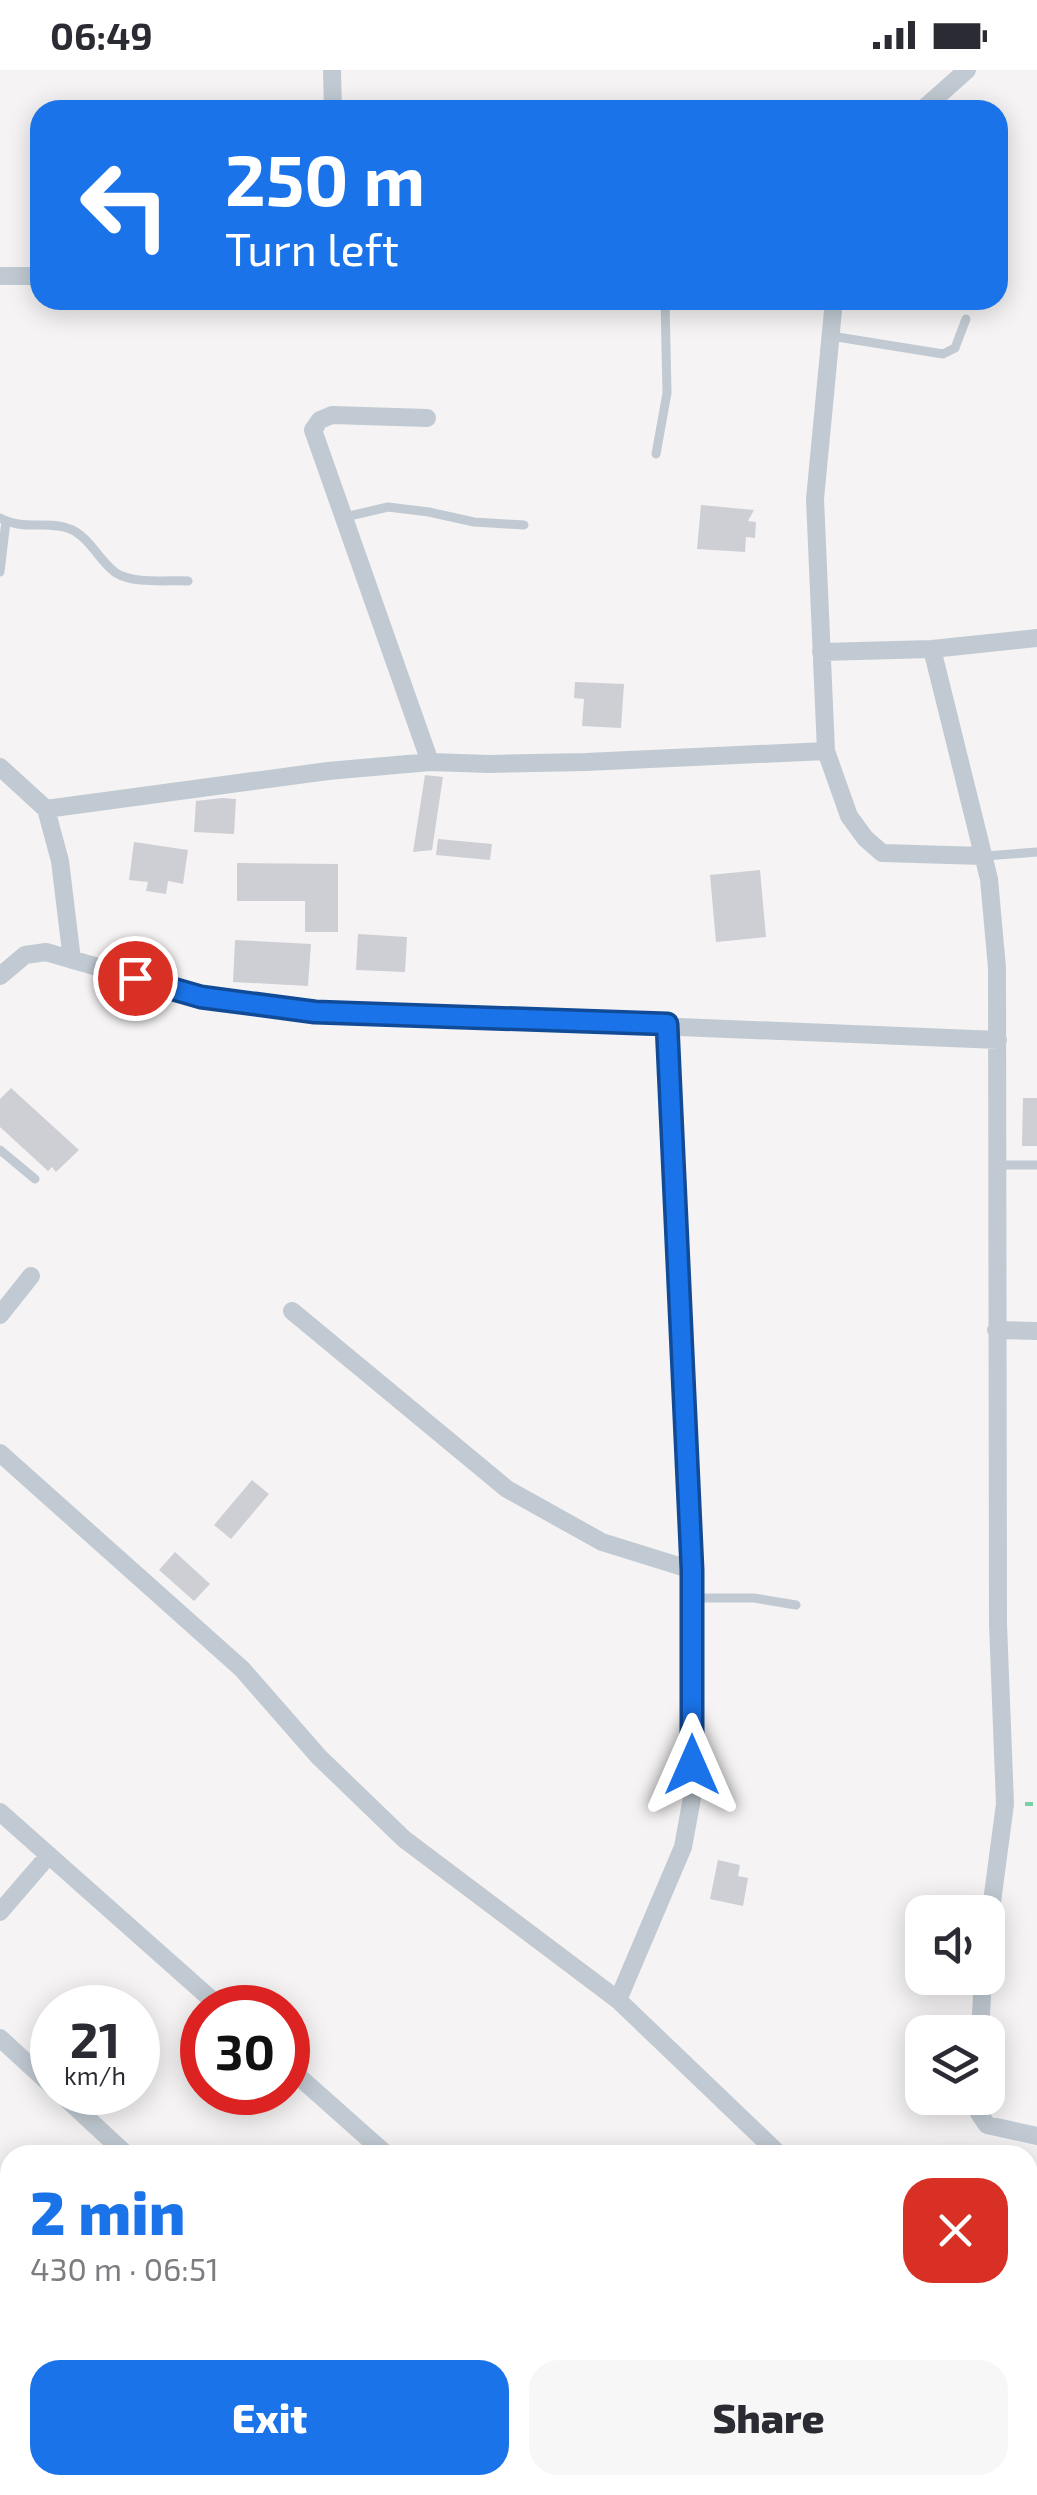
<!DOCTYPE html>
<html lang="en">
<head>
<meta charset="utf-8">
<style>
  :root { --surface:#fff; --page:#f7f7f7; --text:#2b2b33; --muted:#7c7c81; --accent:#1a73e8 }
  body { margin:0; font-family:"Exo 2",sans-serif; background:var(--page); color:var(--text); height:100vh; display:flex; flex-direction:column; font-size:38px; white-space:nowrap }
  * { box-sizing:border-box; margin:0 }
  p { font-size:32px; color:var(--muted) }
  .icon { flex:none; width:55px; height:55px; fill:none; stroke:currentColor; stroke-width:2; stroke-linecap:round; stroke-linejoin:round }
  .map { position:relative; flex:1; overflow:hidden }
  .details { position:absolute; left:0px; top:2075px; width:1038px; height:350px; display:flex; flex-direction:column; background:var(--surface); border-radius:30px 30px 0 0; box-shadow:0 5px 25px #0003 }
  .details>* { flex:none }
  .top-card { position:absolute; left:30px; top:30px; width:978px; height:210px; border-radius:30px; box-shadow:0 5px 25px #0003; background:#1a73e8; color:#fff; overflow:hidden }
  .fabs { position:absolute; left:905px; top:1825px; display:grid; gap:20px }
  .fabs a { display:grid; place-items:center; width:100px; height:100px; border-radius:20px; background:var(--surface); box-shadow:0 5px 25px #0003; font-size:50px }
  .speed { position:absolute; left:30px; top:1915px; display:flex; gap:20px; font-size:50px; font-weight:700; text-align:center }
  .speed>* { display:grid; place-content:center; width:130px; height:130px; border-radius:50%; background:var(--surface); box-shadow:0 5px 25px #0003; line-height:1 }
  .speed small { font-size:25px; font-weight:400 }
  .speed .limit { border:15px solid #d22; background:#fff; color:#111 }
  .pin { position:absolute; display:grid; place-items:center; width:85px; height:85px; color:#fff; margin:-42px; border:5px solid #fff; border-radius:50%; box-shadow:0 2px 10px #0007 }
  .me { position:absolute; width:110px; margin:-55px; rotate:0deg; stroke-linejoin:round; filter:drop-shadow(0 0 8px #0008) }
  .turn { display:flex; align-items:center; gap:35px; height:210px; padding:0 30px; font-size:45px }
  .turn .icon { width:130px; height:130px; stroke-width:2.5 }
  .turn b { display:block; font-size:70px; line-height:85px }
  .round { display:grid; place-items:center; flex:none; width:105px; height:105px; border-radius:30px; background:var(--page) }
  .head { display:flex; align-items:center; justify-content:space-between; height:170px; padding:0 30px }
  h1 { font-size:60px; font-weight:800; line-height:75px; color:var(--accent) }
  .button { display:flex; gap:20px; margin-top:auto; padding:20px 30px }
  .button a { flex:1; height:115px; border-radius:30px; background:var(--accent); color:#fff; font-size:40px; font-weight:800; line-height:115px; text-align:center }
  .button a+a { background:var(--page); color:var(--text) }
  .status { display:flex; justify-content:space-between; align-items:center; height:70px; padding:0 50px; background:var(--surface); direction:ltr }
  .status svg { height:28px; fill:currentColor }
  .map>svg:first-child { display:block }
  .building { fill:#cdcfd5 }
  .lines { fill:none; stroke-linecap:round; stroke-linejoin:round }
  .path { stroke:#7ad0a6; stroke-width:4; stroke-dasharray:8 5; stroke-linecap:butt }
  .lane { stroke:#c1cad2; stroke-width:9 }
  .street { stroke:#c1cad2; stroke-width:18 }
  .route-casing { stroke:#114b97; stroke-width:25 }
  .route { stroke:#1a73e8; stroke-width:18 }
</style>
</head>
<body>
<div class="status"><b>06:49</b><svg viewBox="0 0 49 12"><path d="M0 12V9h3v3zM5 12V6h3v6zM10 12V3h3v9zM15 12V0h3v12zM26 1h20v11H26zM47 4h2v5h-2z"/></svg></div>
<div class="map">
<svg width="1037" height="2425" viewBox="0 0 1037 2425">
  <rect width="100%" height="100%" fill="#f5f3f3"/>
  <path class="building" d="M701 435 754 440 748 451 756 452 755 468 746 467 745 482 697 479Z
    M575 612 624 614 621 658 582 656 584 629 574 628Z
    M425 705 443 707 432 780 413 782Z
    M222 728 236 729 234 764 194 762 196 731Z
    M438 769 492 774 490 790 436 785Z
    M134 772 188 780 183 814 168 811 166 824 146 821 148 812 129 810Z
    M237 793 338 794V862H305V831H237Z
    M760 800 766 867 716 872 710 805Z
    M358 864 407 867 405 902 356 900Z
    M235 870 311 874 308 916 233 912Z
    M11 1018 79 1080 56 1102 52 1097 48 1101 0 1057V1029Z
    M1023 1028H1037V1076H1022Z
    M252 1410 269 1424 231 1469 214 1455Z
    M175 1482 210 1514 194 1531 159 1500Z
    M718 1790 740 1795 738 1806 748 1808 743 1836 710 1829Z"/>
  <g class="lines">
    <path class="path" d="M1025 1734H1037"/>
    <path class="lane" d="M831 266 943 284 955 278 966 249
      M656 384 667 323 665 230
      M345 447 388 437 429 442 474 452 524 455
      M0 448C23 461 50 450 70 459 90 467 99 491 116 503 133 514 167 510 188 511
      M0 502 6 451
      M985 786 1037 782
      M0 1080 35 1109
      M997 1095H1037
      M692 1528H754L796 1535"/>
    <path class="street" d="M332 0 333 40
      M922 40 967 0
      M0 206H40
      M834 230 815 429 826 681 849 746 865 768 882 783 983 786
      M427 348 332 345 320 350 313 360 430 692
      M932 579 989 809 997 898 998 1554 1005 1734 988 1862
      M821 582 932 579 1037 568
      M0 697 46 739 60 791 72 890
      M46 739 328 701 430 692 489 694 586 692 826 681
      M0 906 25 885 46 882 201 927 315 942 998 970
      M292 1241 507 1419 602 1472 692 1500
      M0 1245 31 1206
      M996 1260 1037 1261
      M0 1383 242 1599 319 1687 404 1769 618 1930 780 2085
      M0 1742 221 1938
      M0 1842 49 1785
      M618 1930 683 1777 692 1728V1500L667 954
      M980 1962 983 1908
      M0 1968 52 2016
      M288 1997 387 2085
      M59 2022 127 2085
      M976 2028 979 2043 987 2055 1037 2066
      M1028 2216 1037 2212
      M0 2371 10 2379
      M0 2407 10 2394
      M56 2415 69 2425
      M781 2415 794 2425
      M263 2425 272 2415
      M598 2425 604 2415
      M848 2425 860 2415"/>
  </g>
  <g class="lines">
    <defs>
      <path id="route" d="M135 908 201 927 315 942 667 954 692 1500V1695"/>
    </defs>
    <use href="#route" class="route-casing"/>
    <use href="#route" class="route"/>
  </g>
</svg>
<div class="fabs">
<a><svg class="icon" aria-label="sound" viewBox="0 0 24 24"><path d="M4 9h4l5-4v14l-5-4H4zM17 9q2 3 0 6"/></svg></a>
<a><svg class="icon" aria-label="layers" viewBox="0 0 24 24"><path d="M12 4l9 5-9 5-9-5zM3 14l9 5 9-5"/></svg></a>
</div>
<div class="speed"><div>21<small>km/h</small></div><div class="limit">30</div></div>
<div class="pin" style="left:135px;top:908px;background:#d93025"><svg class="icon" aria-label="arrive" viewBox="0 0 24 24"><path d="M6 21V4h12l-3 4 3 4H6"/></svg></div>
<svg class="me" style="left:692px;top:1695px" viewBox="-20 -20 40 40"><path d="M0-17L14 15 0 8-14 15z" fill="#1a73e8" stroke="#fff" stroke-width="4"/></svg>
<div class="top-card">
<div class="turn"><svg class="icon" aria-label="left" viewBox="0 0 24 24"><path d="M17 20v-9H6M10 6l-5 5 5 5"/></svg><div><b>250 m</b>Turn left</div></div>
</div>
<section class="details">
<div class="head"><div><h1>2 min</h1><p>430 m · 06:51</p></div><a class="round" style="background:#d93025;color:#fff"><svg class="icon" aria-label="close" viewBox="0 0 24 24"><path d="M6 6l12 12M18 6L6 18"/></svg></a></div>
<div class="button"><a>Exit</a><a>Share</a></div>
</section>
</div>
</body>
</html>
